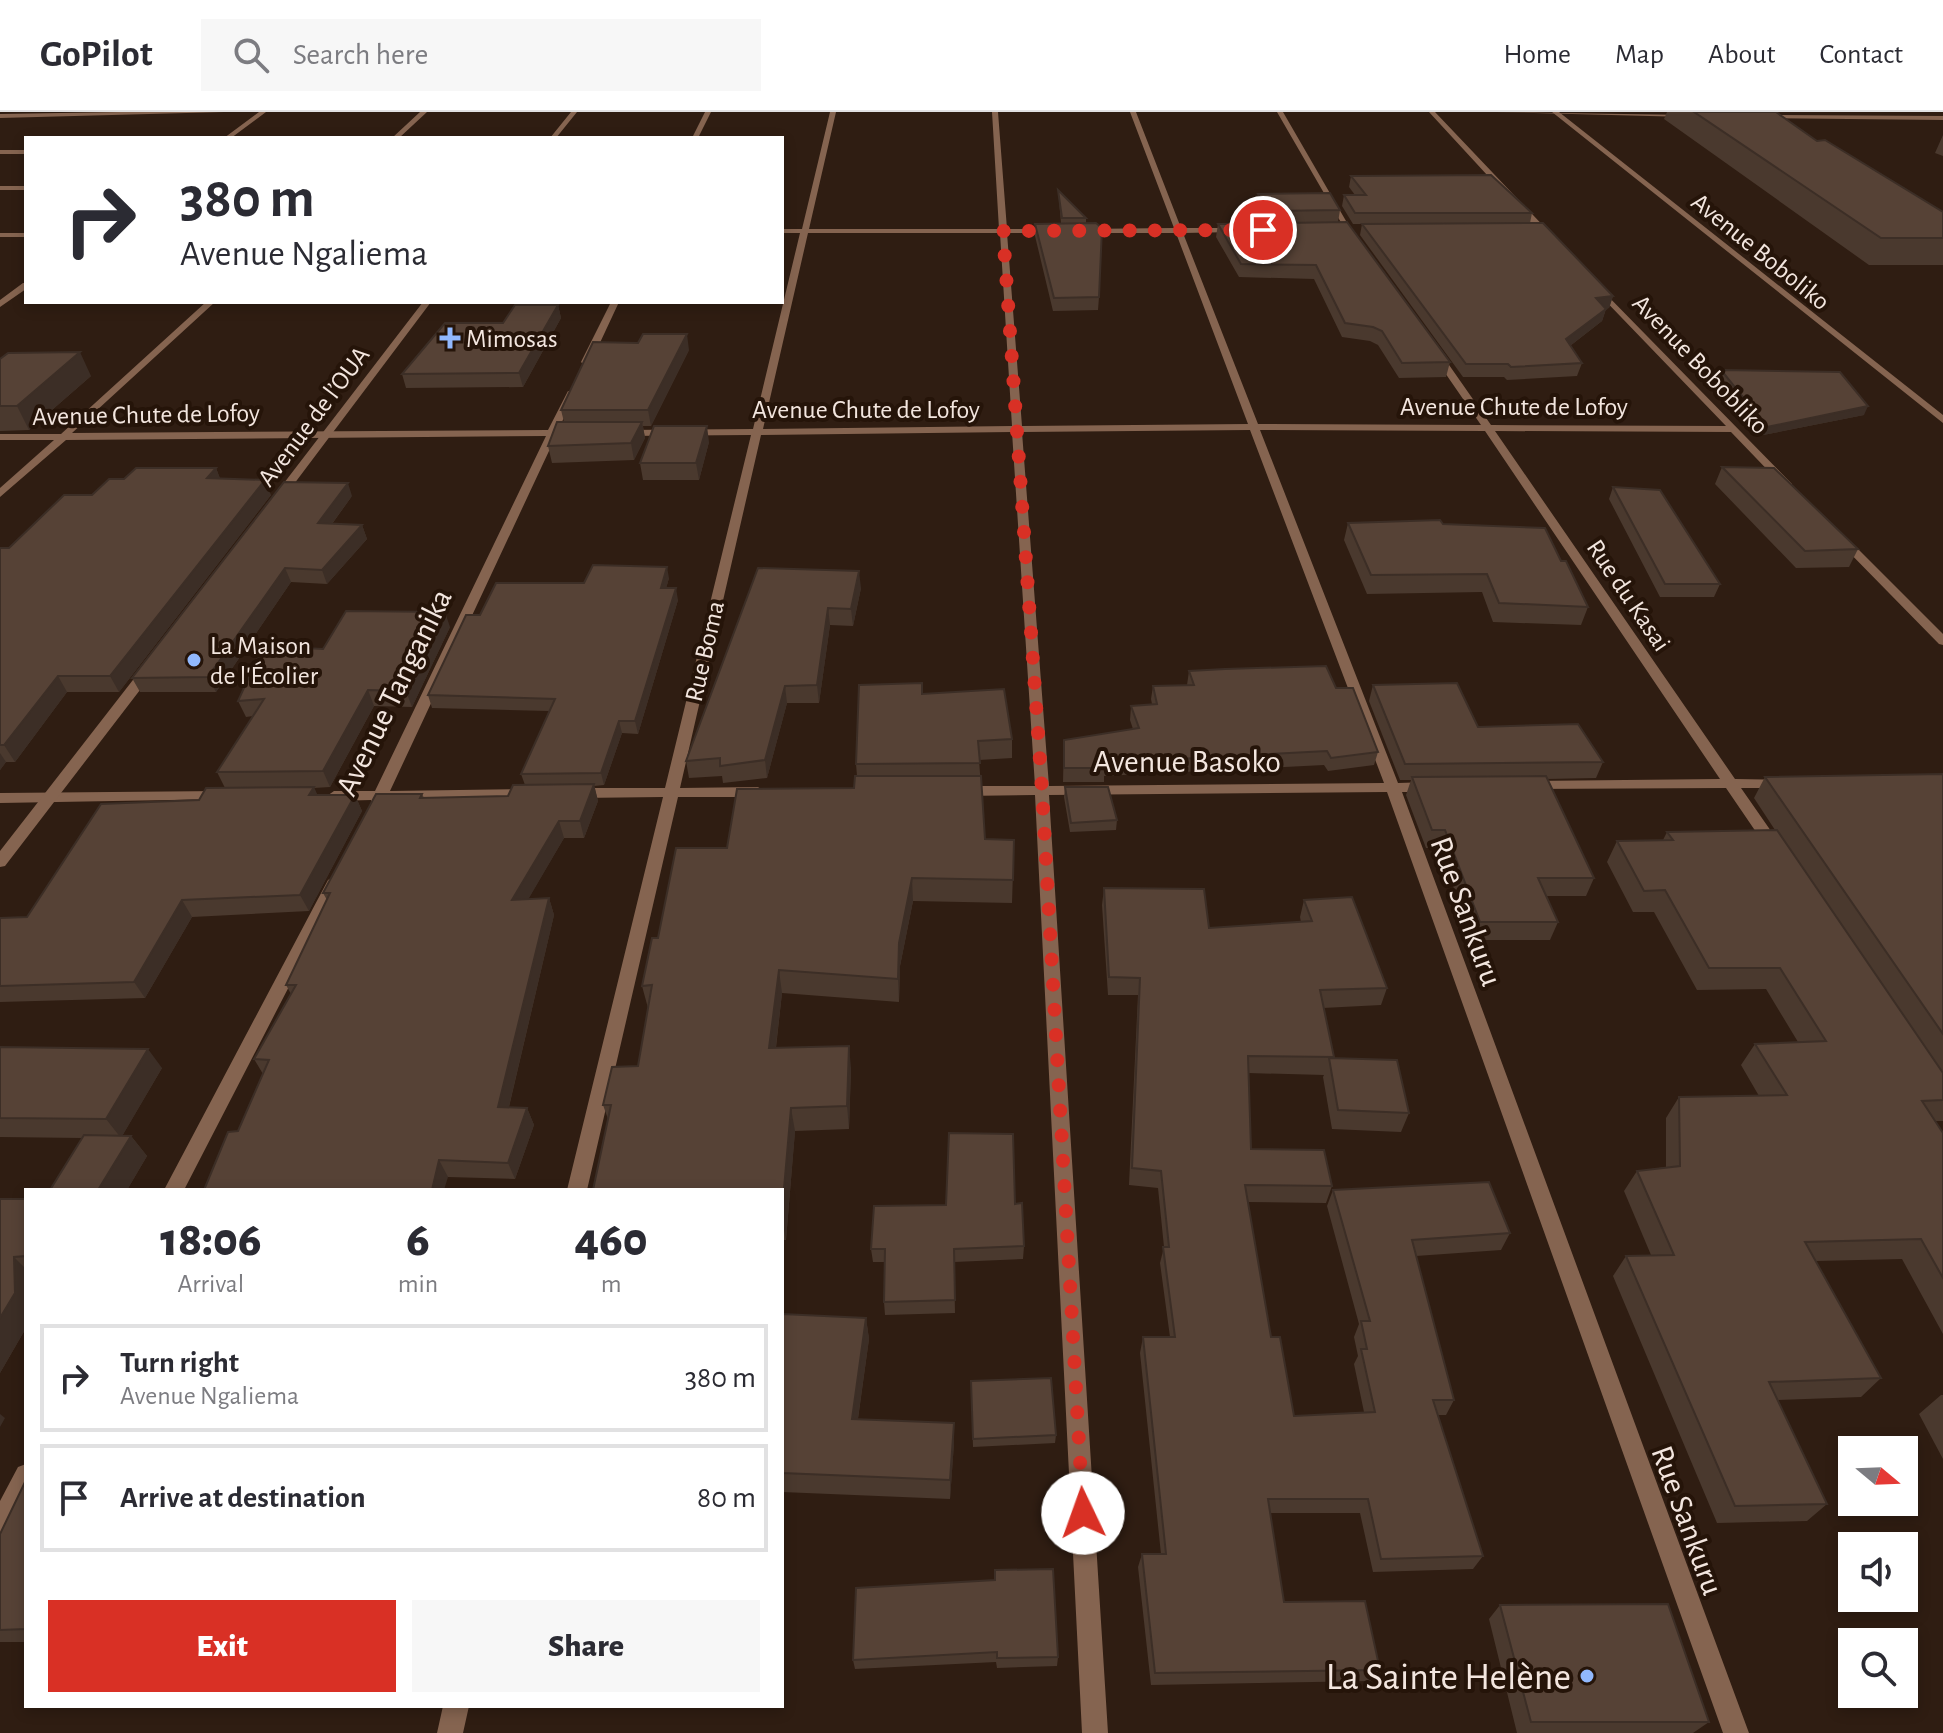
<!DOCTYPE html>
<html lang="en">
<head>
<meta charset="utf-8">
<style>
  :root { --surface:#fff; --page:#f7f7f7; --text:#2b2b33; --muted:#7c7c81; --line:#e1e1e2; --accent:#d93025 }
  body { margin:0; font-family:"Alegreya Sans",sans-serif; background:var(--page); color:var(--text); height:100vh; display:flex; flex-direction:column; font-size:30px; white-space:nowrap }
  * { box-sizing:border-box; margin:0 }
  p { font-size:26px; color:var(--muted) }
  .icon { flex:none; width:44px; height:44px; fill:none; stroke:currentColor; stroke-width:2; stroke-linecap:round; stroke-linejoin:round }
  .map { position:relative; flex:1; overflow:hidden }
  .drawer { position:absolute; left:24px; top:1076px; width:760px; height:520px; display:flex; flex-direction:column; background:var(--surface); border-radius:0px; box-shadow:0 4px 12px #0003 }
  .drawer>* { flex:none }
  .top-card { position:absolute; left:24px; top:24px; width:760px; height:168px; border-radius:0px; box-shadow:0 4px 12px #0003; background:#fff; color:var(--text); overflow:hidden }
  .needle { width:52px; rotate:109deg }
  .controls { position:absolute; left:1838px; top:1324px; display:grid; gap:16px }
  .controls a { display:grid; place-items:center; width:80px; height:80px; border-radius:0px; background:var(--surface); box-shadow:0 4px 12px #0003; font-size:40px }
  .pin { position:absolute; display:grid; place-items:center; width:68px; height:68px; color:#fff; margin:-34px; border:4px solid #fff; border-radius:50%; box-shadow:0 2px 8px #0007 }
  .me { position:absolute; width:88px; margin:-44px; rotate:357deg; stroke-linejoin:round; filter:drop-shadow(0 0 6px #0008) }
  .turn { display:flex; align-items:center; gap:28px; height:168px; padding:0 24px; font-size:36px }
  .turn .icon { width:104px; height:104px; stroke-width:2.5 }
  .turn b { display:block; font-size:56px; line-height:68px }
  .eta { display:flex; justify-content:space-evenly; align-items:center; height:136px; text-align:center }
  .eta b { font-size:48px; font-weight:800; line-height:56px }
  .button { display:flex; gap:16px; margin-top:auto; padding:16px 24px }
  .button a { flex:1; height:92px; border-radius:0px; background:var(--accent); color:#fff; font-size:32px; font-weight:800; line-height:92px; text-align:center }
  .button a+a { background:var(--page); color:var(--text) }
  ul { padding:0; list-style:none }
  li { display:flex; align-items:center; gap:24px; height:108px; margin:0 16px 12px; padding:0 8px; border:4px solid var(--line); border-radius:0px }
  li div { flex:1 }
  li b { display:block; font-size:30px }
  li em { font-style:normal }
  header { display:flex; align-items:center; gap:48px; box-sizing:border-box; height:112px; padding:0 40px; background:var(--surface); border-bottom:2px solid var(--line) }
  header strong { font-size:38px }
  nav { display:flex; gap:44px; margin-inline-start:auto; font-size:28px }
  .search { width:560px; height:72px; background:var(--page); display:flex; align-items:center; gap:20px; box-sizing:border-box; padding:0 28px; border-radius:0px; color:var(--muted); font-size:30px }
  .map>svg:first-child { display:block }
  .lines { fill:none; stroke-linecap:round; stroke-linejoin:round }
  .minor { fill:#856450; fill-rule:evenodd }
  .tertiary { fill:#856450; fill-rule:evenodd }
  .wall { fill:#4a392e }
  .shaded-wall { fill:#3c2e26 }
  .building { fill:#564236; stroke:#3c2e26; stroke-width:2 }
  .route { stroke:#d93025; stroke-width:14; stroke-dasharray:0 25.2 }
  .poi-dot { fill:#91b8fd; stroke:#251409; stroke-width:3 }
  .labels { text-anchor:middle; stroke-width:8; stroke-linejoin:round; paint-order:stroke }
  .far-street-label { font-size:26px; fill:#f3e6df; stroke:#251409 }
  .far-poi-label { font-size:26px; fill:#f3e6df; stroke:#251409; text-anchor:start }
  .street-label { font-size:32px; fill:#f3e6df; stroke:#251409 }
  .near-poi-label { font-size:38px; fill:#f3e6df; stroke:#251409; text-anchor:end }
</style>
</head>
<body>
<header>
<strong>GoPilot</strong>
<div class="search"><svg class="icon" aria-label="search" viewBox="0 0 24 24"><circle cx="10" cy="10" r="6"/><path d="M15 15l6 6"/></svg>Search here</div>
<nav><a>Home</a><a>Map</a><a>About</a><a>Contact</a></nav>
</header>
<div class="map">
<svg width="1943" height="1621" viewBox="0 0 1943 1621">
  <rect width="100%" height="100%" fill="#2f1d12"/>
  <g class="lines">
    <path class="minor" d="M259 0H266L231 26H224Z
      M420 0H427L399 26H392Z
      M705 0H711L698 26H692Z
      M830 0H836L809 117H999L992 0H998L1007 117H1056L1060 119 1056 121H1007L1022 314 1248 312 1176 121H1079L1075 119 1079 117 1174 116 1130 0H1136L1181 116H1236L1240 118 1236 120 1183 121 1258 312 1481 313 1432 242 1437 239 1440 240 1491 313 1726 314 1595 178 1598 174 1792 372 1783 374 1731 320 1495 319 1735 667 1787 668 1789 671 1782 676H1741L1782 735 1774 740 1769 739 1726 676 1525 677 1523 674 1525 671 1530 669 1720 667 1485 319 1260 318 1398 671 1430 670 1437 675 1430 680H1402L1749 1621H1723L1387 680 1049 683 1108 1621H1082L1035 683 962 684 955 679 962 674H1035L1012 320 761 323 680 676 758 675 765 680 758 685H678L587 1078H567L663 685 578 686 571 681 578 676H665L751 323 622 324 617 321 622 318 753 317 800 121H782V117H802ZM808 121H1000L1012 314 763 317ZM1250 318 1384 671 1049 674 1022 320Z
      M1277 0H1283L1357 128 1350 126Z
      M1429 0H1435L1551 122V126H1545Z
      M1552 0H1559L1943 303V311Z
      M0 38H26V42H0Z
      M0 74H26V78H0Z
      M0 121H26V125H0Z
      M23 171H26V177L0 195V188Z
      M206 190H215L72 321 548 318 568 279 576 281 558 318H575L580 321 575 324H556L390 679 530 677 535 679 537 682 535 685 386 688 382 694H372L371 688 334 689 327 684 334 679H375L546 324 66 328 0 385V376L54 328H0V322H61Z
      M611 190H619L591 250 583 252 581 250Z
      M1839 426H1847L1943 522V533L1939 532 1839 430Z
      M222 679 229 684 227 687 0 691V681Z
      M336 763 344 768 184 1078H164L328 768Z
      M26 1352V1387L8 1421 0 1425V1389L18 1355Z
      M443 1594H469L463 1621H437Z"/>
    <path class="tertiary" d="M120 0H224L0 6V2Z
      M571 0H577L556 26H550Z
      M1495 0 1691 3 1688 5Z
      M1761 3 1943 4V8L1763 6Z
      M423 190H431L282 388H274V384Z
      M148 554 154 558 153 561 5 754 0 755V739L143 555Z"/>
  </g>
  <path class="wall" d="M1667 0H1776L1817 29 1943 100V153H1869L1664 7Z
    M1943 23V44L1935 41Z
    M1351 64 1532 101 1530 111 1613 184 1609 196 1606 197 1602 209 1570 234 1582 251 1577 264 1507 268 1504 265H1463L1360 123 1362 112H1353L1342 94 1344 83H1355L1349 75Z
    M1058 78 1086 106V111L1099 185 1098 198 1053 199 1035 124V112L1061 111Z
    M1258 82 1340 98 1338 110 1450 250 1446 265 1399 266 1378 233 1370 229 1342 225 1314 167 1239 165 1216 125 1218 112H1265L1256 95Z
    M558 193 561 206 523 275 406 276 402 262Z
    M689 238 651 314H643L645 326 634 348 552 351 548 334 564 310 561 298Z
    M0 247 91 264 29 318 0 319Z
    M1721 258 1864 303 1763 323 1717 266Z
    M709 330 699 368H643L640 351Z
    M1722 355 1858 437 1849 455 1796 456 1715 372Z
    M216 356 220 367 271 383 119 580H67L15 650H6L0 658V436H9L92 383 124 367Z
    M1613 375 1720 472 1714 485H1660L1609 387Z
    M352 384 332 412 362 413 367 427 327 472 291 470 216 580H140L132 566Z
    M1348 411 1443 412 1561 449 1588 495 1581 513 1493 510 1482 480 1367 482 1344 428Z
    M758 456 861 476 853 514 830 513 819 591H787L767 666 723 671 722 664 689 666 686 649Z
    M669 466 666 476 678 488 638 622 622 621 604 673 594 674 598 689 584 726H564L528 787 549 786 554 803 509 995 527 996 534 1013 515 1067 448 1065 238 1019 263 962 254 947 291 882 286 873 327 788 323 781 422 682 424 686 508 684 525 673 521 662 549 599 432 596 428 583 480 503 584 471Z
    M450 515 412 595 374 594 330 675 314 676 317 683H355L362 699 309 799 192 805 145 886 0 890V806L27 805 199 688 225 676 217 660 253 604 246 605 238 589 323 537Z
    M1189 559 1336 576 1378 640 1374 653 1328 659 1324 653 1104 664V670H1063L1064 628 1133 617 1130 608 1131 594 1152 592 1151 587 1153 574 1187 573Z
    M1373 573 1478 615 1603 650 1596 666 1547 667 1594 766 1586 784H1546L1558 810 1550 828H1473L1439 736H1426L1406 683 1411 668H1400L1369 589Z
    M922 582 1012 627V646L979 648 985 727 1014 728 1012 791 913 789 900 854 899 890 782 881 776 936 851 956 849 1017 795 1019 786 1128H782V1078L608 1007 603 993 638 954 648 896 642 874 658 826 727 736 854 676 857 664 856 652Z
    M1943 662V1009H1935L1943 1021V1222L1902 1147 1816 1149 1881 1266 1861 1285 1777 1288 1827 1392 1807 1409 1717 1411 1613 1164 1626 1144 1651 1143 1624 1079 1637 1059 1666 1055V1006L1679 985 1759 984 1741 953 1755 932 1798 930 1766 877 1697 878 1654 800H1633L1607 750 1617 729 1663 728 1667 720 1775 718 1754 686 1765 665Z
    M1065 675 1117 708 1116 718 1070 720 1064 685Z
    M1104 776 1209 816 1301 810 1300 805 1304 788 1387 876 1381 893 1323 896 1334 946 1409 1001 1401 1020 1332 1017 1323 965 1324 963 1248 961 1251 1037 1332 1074 1326 1091 1248 1090 1271 1225 1294 1304 1364 1300 1354 1252 1358 1244 1354 1225 1359 1212 1327 1094 1333 1078 1510 1121 1501 1138 1416 1144 1454 1288 1446 1303H1438L1483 1444 1473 1457 1373 1460 1360 1401H1270L1284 1490 1380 1558 1371 1569 1151 1573 1138 1455 1142 1442H1161L1140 1241 1143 1225H1170L1160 1151 1164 1135 1158 1076 1129 1073 1138 883H1108L1102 793Z
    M0 935 162 956 122 1024H131L147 1044 127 1078H50L82 1026 0 1025Z
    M0 1087H26V1216L0 1261Z
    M1015 1092 1024 1134 1023 1147 954 1150 955 1201 885 1203 884 1190 885 1150H873L871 1137Z
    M782 1202 866 1206 869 1227 858 1307 954 1311V1331L950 1387 782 1380Z
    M971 1269 1056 1323 1055 1331 973 1335Z
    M1941 1283H1943V1347L1919 1302Z
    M26 1368V1530H0V1422Z
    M856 1476 1058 1545 1057 1554 997 1556 996 1550 855 1557 853 1548Z
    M1500 1493 1709 1610 1693 1621H1517L1489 1507Z"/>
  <path class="shaded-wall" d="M1613 184 1609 196 1592 199 1596 186Z
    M558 193 561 206 523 275 519 261Z
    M1606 197 1602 209 1562 240 1566 227Z
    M687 222 689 238 651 314 648 298Z
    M80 240 91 264 29 318 17 294Z
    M1868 294 1864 303 1763 323 1767 315Z
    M642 310 645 326 634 348 631 331Z
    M707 314 709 330 699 368 696 351Z
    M216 356 222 371 207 366Z
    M265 368 271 383 119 580 110 564Z
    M348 371 352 384 323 424 318 411Z
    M362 413 367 427 327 472 322 458Z
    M667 455 669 466 663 488 661 476Z
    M285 456 291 470 216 580 208 565Z
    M859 459 861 476 853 514 851 497Z
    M676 476 678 488 638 622 635 609Z
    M828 496 830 513 819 591 817 573Z
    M445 500 450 515 412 595 406 579Z
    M58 564 67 580 15 650 4 633Z
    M785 574 787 591 767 666 765 648Z
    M368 578 374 594 330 675 323 659Z
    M619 609 622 621 604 673 601 661Z
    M0 641 6 650 0 658Z
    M594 672 598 689 584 726 580 709Z
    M314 675 321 691 309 683Z
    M355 683 362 699 309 799 300 783Z
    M559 709 564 726 518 805 512 788Z
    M912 766 913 789 900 854 899 890 898 867 899 831Z
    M549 786 554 803 505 1011 498 995Z
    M182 788 192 805 145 886 134 870Z
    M779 858 782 881 773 959 769 936Z
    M849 934 851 956 849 1017 847 994Z
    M148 937 162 956 121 1026 106 1007Z
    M527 996 534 1013 515 1067 508 1051Z
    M791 996 795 1019 786 1128 782 1109V1100Z
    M131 1024 147 1044 127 1078H98Z
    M439 1048 448 1065 444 1078H432Z
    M14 1145 26 1157V1216L0 1261V1206Z
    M866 1206 869 1227 855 1327 852 1307Z
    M0 1302 5 1306 0 1315Z
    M954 1311V1331L950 1387V1368Z"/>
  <path class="building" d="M1694 0H1776L1817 29 1825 28 1943 100V126H1881Z
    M1491 63 1532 101H1355L1344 83H1366L1351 64Z
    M1058 78 1086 106H1062Z
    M1330 81 1340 98 1268 99 1258 82Z
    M1347 110 1450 250 1402 251 1382 219 1373 215 1345 211 1316 153 1241 152 1218 112Z
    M1096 111 1102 116 1099 185 1054 186 1035 112Z
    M1543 111 1613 184 1596 186 1606 197 1566 227 1582 251 1511 255 1508 252H1466L1362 112Z
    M515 193H558L519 261 402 262 445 211H503Z
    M643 222H687L648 298H561L593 230 638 231Z
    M80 240 17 294H0V247L8 241Z
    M1721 258 1840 260 1868 294 1767 315Z
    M557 310H642L631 331 548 334Z
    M654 314H707L696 351H640Z
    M1722 355 1774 356 1858 437 1805 439Z
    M136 356H216L207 366 265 368 110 564H58L4 633H0V436H9L64 383H92L109 367H124Z
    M284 370 348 371 318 411 362 413 322 458 285 456 208 565 132 566Z
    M1613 375 1660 378 1720 472H1665Z
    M1440 408 1443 412 1545 416 1561 449H1566L1588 495 1499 491 1487 462 1371 463 1348 411Z
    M593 453 667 455 661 476H676L635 609H619L601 661 521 662 555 587 428 583 466 503H480L496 471H584Z
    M758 456 859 459 851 497 828 496 817 573 785 574 765 648 720 654V646L686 649Z
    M346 499 445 500 406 579 368 578 323 659 217 660 264 587 238 589 263 534 323 537Z
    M1326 554 1336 576H1353L1378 640 1331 646 1327 639 1104 651 1105 656H1064V628L1139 616 1131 594 1157 592 1153 574 1194 573 1189 559 1225 557Z
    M922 571V582L1004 577 1012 627 978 629 980 651 856 652 859 573Z
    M1457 571 1478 615 1578 612 1603 650 1405 652 1373 573Z
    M1943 662V922L1765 665Z
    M855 664H981L985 727 1014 728 1013 768 912 766 899 831 898 867 779 858 769 936 849 934 847 994 791 996 782 1100V1078H593L611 993H603L612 955 638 954 652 873 642 874 652 826H658L676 736H727L737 677 854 676Z
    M1546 664 1594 766H1538L1558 810H1480L1445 718H1432L1412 665Z
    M594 672 580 709H559L512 788 549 786 498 995 527 996 508 1051 439 1048 432 1078H204L228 1020 238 1019 269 948 254 947 296 873H286L330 781H323L376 682H422L420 686 508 684 513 673Z
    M314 675 309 683H355L300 783 182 788 134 870 0 874V806L27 805 101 692 199 688 206 676Z
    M1065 675H1108L1117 708 1071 711Z
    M1777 718 1943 961V988L1922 989 1943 1021V1166L1921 1127 1805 1130 1881 1266 1769 1270 1827 1392 1735 1394 1626 1144 1674 1143 1637 1059 1680 1054 1679 985 1787 983 1755 932 1826 929 1780 856H1709L1665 778 1644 779 1617 729 1673 728 1667 720Z
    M1104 776 1204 777 1209 816 1312 809 1304 788 1352 785 1387 876 1320 878 1334 945 1248 944 1251 1037 1324 1038 1332 1074 1245 1073 1271 1225H1280L1294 1304 1375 1300 1361 1237H1367L1361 1209H1370L1333 1078 1489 1070 1510 1121 1412 1128 1454 1288H1433L1483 1444 1381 1447 1368 1387H1268L1284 1490 1365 1489 1380 1558 1155 1561 1142 1442H1166L1143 1225H1175L1163 1135H1169L1161 1059 1132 1056 1140 866 1109 865Z
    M0 935 148 937 106 1007 0 1006Z
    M1329 946 1397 948 1409 1001 1338 998Z
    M949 1021 1013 1022 1015 1092 1022 1091 1024 1134 954 1137 955 1188 884 1190 885 1137H871L874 1094 946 1093Z
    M84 1023 131 1024 98 1078H50Z
    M0 1087H26V1144L14 1145 15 1181 0 1206Z
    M782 1202 866 1206 852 1307 954 1311 950 1368 782 1361Z
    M1051 1266 1056 1323 973 1327 971 1269Z
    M26 1368V1517L0 1518V1422Z
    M1053 1457 1058 1545 997 1546V1540L853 1548 856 1476 995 1468V1458Z
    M1668 1492 1709 1610H1531L1500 1493Z"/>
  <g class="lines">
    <path class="route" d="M1083 1401 1042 678 1003 119 1263 118"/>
  </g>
  <g class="poi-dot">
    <path d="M446 214h8v8h8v8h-8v8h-8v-8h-8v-8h8z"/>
    <circle cx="194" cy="548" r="8"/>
    <circle cx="1587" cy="1564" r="8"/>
  </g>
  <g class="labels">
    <g class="far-street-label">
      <text transform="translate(1761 139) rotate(39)" y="9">Avenue Boboliko</text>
      <text transform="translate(1701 252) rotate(46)" y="9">Avenue Bobobliko</text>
      <text x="1514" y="303">Avenue Chute de Lofoy</text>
      <text x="866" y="306">Avenue Chute de Lofoy</text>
      <text transform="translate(146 302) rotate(-1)" y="9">Avenue Chute de Lofoy</text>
      <text transform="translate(313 304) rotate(-53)" y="9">Avenue de l’OUA</text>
      <text transform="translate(1629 483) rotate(56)" y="9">Rue du Kasai</text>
      <text transform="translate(704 539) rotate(-77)" y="9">Rue Boma</text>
    </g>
    <g class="far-poi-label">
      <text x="466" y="235">Mimosas</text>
      <text x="210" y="542">La Maison<tspan x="210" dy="30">de l'Écolier</tspan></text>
    </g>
    <g class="street-label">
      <text transform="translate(393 580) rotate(-64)" y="11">Avenue Tanganika</text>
      <text x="1187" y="660">Avenue Basoko</text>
      <text transform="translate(1467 799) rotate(70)" y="11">Rue Sankuru</text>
      <text transform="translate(1688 1408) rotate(70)" y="11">Rue Sankuru</text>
    </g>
    <g class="near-poi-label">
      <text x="1571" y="1577">La Sainte Helène</text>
    </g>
  </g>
</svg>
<div class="controls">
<a><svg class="needle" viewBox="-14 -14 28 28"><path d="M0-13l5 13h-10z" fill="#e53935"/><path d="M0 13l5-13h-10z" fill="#7c7c81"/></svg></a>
<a><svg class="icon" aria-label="sound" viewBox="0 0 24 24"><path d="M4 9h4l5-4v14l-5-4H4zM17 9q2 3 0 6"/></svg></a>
<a><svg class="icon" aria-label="search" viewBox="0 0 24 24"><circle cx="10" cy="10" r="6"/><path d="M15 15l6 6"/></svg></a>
</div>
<div class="pin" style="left:1263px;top:118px;background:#d93025"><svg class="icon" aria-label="arrive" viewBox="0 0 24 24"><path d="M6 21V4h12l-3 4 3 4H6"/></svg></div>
<svg class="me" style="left:1083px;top:1401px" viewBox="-20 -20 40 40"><circle r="19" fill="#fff"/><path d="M0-13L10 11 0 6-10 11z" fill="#d93025"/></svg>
<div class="top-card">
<div class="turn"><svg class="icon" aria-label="right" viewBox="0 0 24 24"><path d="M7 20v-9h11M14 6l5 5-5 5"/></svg><div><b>380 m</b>Avenue Ngaliema</div></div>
</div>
<section class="drawer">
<div class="eta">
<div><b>18:06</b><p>Arrival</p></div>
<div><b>6</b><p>min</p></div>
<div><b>460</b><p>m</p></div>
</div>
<ul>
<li><svg class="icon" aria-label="right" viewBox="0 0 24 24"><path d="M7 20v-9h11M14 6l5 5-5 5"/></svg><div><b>Turn right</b><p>Avenue Ngaliema</p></div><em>380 m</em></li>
<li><svg class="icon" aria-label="arrive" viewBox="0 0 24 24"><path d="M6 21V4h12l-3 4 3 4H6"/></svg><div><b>Arrive at destination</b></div><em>80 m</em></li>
</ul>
<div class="button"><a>Exit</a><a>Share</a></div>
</section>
</div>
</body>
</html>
